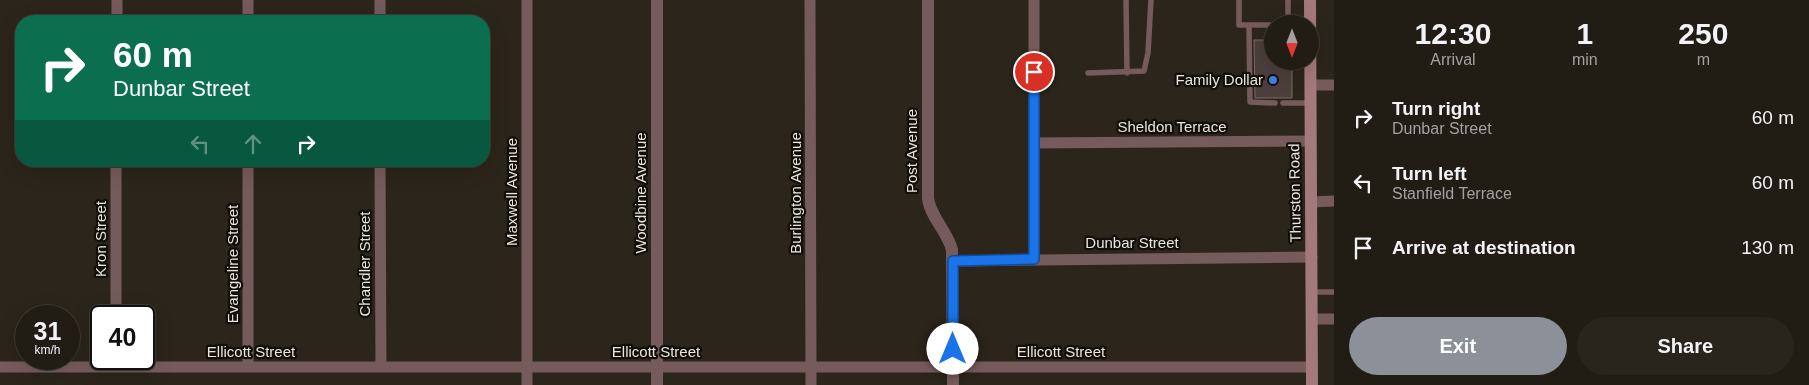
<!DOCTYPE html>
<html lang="en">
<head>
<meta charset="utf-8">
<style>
  :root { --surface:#211c14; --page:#29251d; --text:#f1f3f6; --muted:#a2a1a0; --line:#3e3a34; --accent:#8c9099 }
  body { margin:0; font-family:Arial,sans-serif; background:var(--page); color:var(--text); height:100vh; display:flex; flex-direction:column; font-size:19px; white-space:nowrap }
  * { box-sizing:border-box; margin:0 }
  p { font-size:16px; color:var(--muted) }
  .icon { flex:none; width:28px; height:28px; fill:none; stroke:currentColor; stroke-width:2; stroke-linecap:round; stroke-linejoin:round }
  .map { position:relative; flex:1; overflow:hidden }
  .details { display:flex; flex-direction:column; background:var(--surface); width:475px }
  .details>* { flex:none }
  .guide { position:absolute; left:15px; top:15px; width:475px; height:152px; border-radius:20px; box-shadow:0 5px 20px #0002,0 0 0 1px var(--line); background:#0b6e4f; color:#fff; overflow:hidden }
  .needle { width:32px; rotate:180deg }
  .controls { position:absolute; left:1264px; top:15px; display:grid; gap:10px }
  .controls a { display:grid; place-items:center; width:55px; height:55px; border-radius:50%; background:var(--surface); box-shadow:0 5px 20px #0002,0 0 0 1px var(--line); font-size:25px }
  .speed { position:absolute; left:15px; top:305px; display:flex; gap:10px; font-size:25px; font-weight:700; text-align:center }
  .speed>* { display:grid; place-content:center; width:65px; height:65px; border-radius:50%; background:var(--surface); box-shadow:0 5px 20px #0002,0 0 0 1px var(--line); line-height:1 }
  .speed small { font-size:12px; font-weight:400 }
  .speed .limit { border:2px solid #111; border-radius:8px; background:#fff; color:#111 }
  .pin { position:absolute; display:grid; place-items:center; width:42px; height:42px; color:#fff; margin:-21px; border:2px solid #fff; border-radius:50%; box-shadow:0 1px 5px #0007 }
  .me { position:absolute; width:55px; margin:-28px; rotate:0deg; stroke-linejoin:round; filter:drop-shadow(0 0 4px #0008) }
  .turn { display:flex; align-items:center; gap:18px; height:105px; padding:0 15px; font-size:22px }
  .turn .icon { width:65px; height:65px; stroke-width:2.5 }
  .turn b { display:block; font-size:35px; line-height:42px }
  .lanes { display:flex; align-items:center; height:48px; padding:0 15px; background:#0003; justify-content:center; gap:25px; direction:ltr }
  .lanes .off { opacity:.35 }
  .eta { display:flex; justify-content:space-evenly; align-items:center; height:85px; text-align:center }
  .eta b { font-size:30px; font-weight:600; line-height:35px }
  .button { display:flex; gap:10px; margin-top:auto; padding:10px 15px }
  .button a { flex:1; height:58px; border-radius:30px; background:var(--accent); color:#fff; font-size:20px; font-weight:600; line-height:58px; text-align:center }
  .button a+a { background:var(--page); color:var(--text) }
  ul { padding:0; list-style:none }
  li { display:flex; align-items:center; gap:15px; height:65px; padding:0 15px }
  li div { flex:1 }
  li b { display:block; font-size:19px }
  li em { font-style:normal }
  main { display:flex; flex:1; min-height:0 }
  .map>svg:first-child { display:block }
  .building { fill:#4c3e3b; stroke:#7c6c69 }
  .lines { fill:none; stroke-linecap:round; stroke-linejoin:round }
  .service { stroke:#765b5c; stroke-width:5.5 }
  .minor { stroke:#765b5c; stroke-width:11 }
  .tertiary { stroke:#765b5c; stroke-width:12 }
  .secondary { stroke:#a4797b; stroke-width:12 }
  .route-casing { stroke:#114b97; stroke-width:12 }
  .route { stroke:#1a73e8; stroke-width:9 }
  .shop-dot { fill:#3f7fe0; stroke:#120f0a; stroke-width:2 }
  .labels { text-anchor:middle; stroke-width:4.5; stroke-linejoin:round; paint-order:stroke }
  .poi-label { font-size:15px; fill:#e9e4dd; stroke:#120f0a; text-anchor:end }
  .street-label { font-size:15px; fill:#e9e4dd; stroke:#120f0a }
</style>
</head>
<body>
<main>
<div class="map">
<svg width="1334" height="385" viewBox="0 0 1334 385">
  <rect width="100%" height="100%" fill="#2c251b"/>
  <path class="building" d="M1254 40H1272V61H1292V98H1255Z"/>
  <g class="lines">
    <path class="service" d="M1126 0 1127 73
      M1239 0V25H1272
      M1288 0V24
      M1249 25 1250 102 1275 103
      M1088 73 1144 71 1148 53 1151 0
      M1283 103H1311
      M1312 292H1334"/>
    <path class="minor" d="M248 0V21
      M380 0V21
      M527 0V385
      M810 0 811 385
      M1034 0V259
      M117 21V0
      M1311 85H1334
      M1034 143 1310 141
      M248 161V367
      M380 161 381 367
      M1311 202 1334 201
      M953 261 1312 257
      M116 316V161
      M1312 319H1334
      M0 367H1312"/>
    <path class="tertiary" d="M657 0V385
      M928 0V198C930 217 948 232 952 250L953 385"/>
    <path class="secondary" d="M1310 0 1312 385"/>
  </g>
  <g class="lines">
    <defs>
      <path id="route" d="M953 349V261L1034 259V72"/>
    </defs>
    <use href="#route" class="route-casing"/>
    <use href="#route" class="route"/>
  </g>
  <circle class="shop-dot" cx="1273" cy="80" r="5"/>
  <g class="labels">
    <g class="poi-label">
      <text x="1263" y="85">Family Dollar</text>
    </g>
    <g class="street-label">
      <text x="1172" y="132">Sheldon Terrace</text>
      <text transform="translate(912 151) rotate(-90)" y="5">Post Avenue</text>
      <text transform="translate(512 192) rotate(-90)" y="5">Maxwell Avenue</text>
      <text transform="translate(641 193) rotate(-90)" y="5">Woodbine Avenue</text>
      <text transform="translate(796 193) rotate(-90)" y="5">Burlington Avenue</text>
      <text transform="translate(1295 193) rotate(-91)" y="5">Thurston Road</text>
      <text transform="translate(101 239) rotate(-90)" y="5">Kron Street</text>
      <text x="1132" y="248">Dunbar Street</text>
      <text transform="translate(233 264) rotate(-90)" y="5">Evangeline Street</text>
      <text transform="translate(365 264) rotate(-90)" y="5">Chandler Street</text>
      <text x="251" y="357">Ellicott Street</text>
      <text x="656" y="357">Ellicott Street</text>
      <text x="1061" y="357">Ellicott Street</text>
    </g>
  </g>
</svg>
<div class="controls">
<a><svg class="needle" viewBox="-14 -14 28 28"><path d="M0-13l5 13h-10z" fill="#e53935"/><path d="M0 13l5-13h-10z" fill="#a2a1a0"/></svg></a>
</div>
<div class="speed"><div>31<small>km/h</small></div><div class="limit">40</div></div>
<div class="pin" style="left:1034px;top:72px;background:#d93025"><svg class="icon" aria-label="arrive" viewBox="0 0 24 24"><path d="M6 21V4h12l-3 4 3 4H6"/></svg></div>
<svg class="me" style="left:953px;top:349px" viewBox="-20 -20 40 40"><circle r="19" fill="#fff"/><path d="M0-13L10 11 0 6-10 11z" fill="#1a73e8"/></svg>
<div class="guide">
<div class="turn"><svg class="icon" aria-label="right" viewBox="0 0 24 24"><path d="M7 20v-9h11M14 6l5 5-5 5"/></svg><div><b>60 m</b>Dunbar Street</div></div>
<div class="lanes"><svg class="icon off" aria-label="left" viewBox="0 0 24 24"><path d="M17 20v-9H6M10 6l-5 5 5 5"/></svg><svg class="icon off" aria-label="ahead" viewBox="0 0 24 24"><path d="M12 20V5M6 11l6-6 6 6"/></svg><svg class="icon" aria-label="right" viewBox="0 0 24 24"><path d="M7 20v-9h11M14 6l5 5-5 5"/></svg></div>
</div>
</div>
<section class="details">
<div class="eta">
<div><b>12:30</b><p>Arrival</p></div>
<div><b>1</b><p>min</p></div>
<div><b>250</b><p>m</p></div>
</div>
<ul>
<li><svg class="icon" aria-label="right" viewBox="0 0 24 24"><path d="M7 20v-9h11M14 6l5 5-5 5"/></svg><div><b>Turn right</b><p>Dunbar Street</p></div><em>60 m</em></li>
<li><svg class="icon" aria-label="left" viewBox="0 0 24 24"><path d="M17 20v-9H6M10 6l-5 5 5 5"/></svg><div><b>Turn left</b><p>Stanfield Terrace</p></div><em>60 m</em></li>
<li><svg class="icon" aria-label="arrive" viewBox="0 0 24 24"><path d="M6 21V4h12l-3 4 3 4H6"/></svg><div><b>Arrive at destination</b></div><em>130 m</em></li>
</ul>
<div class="button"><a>Exit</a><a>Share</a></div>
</section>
</main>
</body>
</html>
